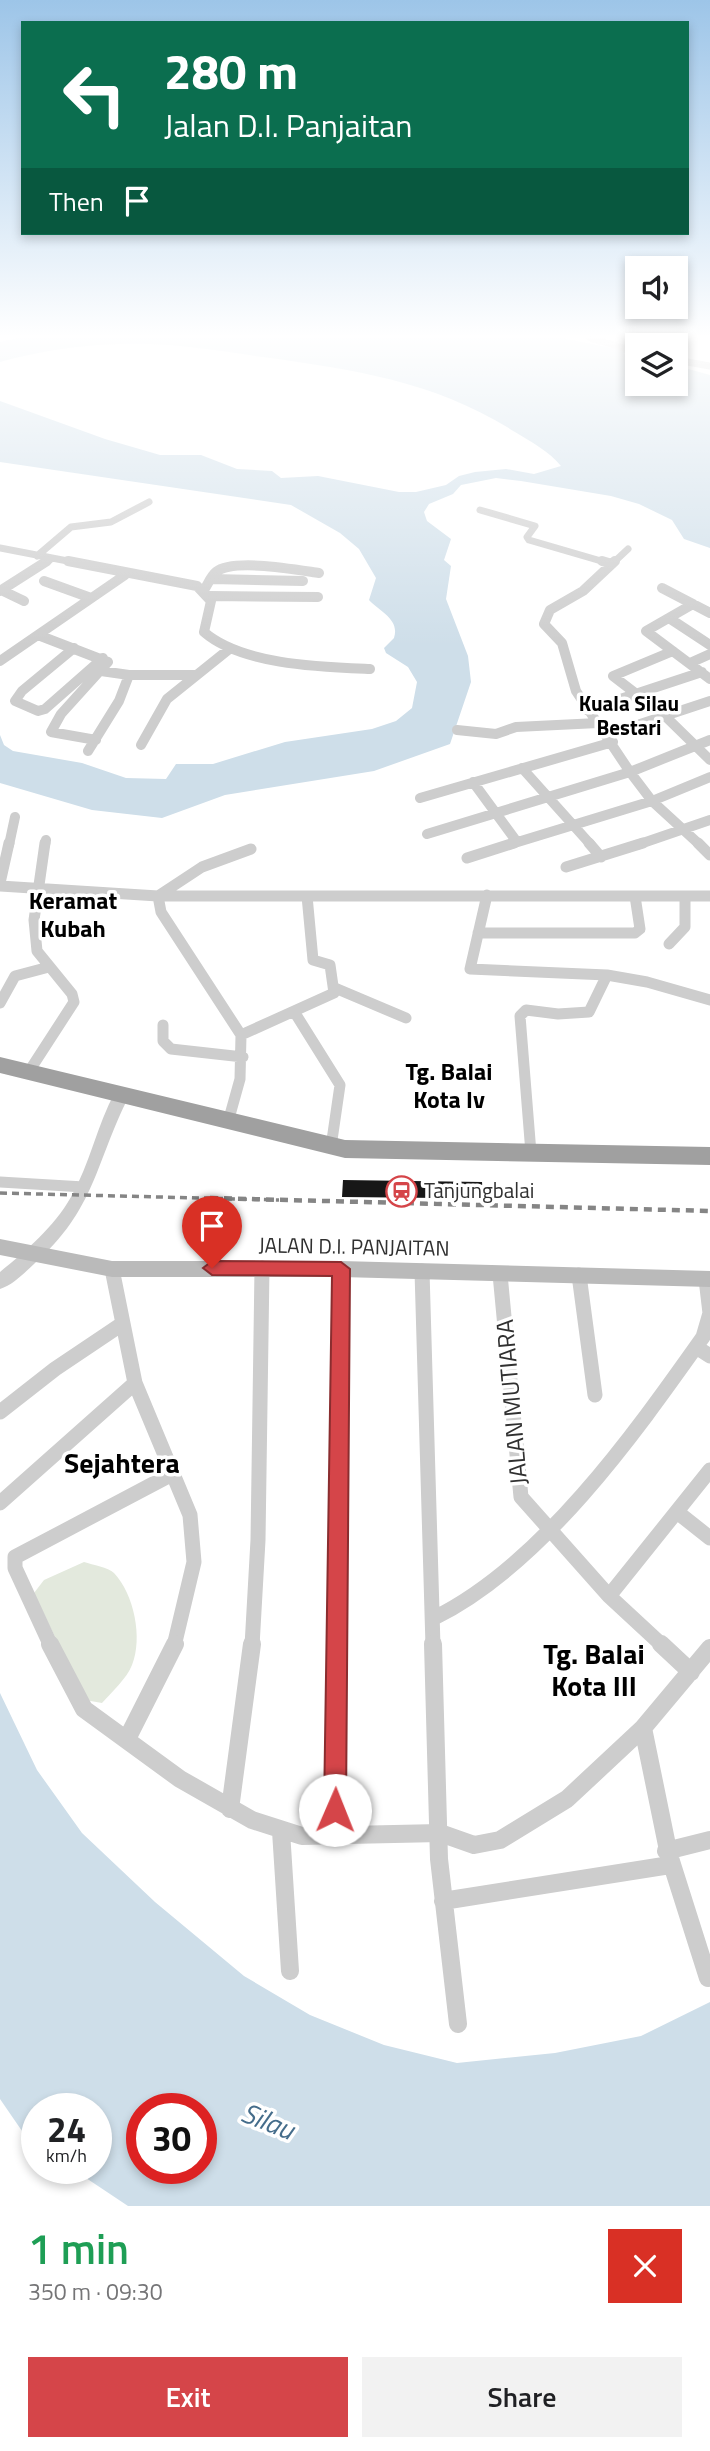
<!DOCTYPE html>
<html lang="en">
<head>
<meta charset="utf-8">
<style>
  :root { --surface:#fff; --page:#f2f2f2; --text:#202124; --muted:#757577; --accent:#d54549 }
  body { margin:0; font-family:"Titillium Web",sans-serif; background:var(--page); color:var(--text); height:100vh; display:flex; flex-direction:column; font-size:26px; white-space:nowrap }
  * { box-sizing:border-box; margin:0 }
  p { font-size:23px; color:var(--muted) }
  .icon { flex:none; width:38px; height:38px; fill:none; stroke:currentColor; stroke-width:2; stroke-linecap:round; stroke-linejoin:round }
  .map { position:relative; height:2206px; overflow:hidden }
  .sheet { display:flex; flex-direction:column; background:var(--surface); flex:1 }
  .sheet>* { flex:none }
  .banner { position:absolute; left:21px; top:21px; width:668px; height:214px; border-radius:0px; box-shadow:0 4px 10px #0003; background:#0b6e4f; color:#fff; overflow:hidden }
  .fabs { position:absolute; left:625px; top:256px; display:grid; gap:14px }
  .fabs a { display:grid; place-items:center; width:63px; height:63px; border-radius:0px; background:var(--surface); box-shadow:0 4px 10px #0003; font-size:35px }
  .speed { position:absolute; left:21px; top:2093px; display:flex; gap:14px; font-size:35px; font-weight:700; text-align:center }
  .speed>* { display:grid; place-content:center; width:91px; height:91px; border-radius:50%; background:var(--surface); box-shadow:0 4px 10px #0003; line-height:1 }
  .speed small { font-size:18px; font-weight:400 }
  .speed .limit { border:10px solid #d22; background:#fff; color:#111 }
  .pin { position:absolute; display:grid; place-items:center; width:60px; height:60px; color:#fff; margin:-72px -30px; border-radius:50% 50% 50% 0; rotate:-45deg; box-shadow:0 0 7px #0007 }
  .pin .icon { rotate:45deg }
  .me { position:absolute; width:77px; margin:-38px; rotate:1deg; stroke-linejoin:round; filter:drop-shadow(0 0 5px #0008) }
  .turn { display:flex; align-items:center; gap:24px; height:147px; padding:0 28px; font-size:32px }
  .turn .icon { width:91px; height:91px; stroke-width:2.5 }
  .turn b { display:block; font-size:49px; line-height:60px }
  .then { display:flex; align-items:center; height:66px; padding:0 28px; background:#0003; gap:14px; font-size:26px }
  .round { display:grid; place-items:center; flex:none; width:74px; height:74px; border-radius:0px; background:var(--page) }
  .head { display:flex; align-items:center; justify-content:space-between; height:119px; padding:0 28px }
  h1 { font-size:42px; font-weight:600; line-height:52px; color:#1e9e55 }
  .action { display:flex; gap:14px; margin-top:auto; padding:14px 28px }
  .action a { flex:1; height:80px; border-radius:0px; background:var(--accent); color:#fff; font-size:28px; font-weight:600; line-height:80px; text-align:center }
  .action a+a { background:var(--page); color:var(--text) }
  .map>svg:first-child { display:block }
  .green { fill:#e3e9dd }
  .water { fill:#cedee9; fill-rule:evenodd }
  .building { fill:#171717 }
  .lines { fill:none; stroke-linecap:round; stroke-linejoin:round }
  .minor-far4 { stroke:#cdcdcd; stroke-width:7 }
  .minor-far3 { stroke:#cdcdcd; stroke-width:10 }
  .minor-far2 { stroke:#cdcdcd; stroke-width:11 }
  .minor-far1 { stroke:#cdcdcd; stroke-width:15 }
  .minor { stroke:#cdcdcd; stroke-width:18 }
  .tertiary { fill:#cdcdcd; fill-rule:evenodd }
  .secondary { fill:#bababa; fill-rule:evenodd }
  .trunk { fill:#a0a0a0; fill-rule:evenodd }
  .rail-far1 { stroke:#858585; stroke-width:3.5; stroke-dasharray:7 5; stroke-linecap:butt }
  .rail { stroke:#858585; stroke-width:4.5; stroke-dasharray:8 6; stroke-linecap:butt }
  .route { fill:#d54549; stroke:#8a2d2f; stroke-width:2 }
  .labels { text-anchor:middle; stroke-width:7; stroke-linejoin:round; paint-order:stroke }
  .far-quarter-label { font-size:21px; font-weight:bold; fill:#000; stroke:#fff }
  .poi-label { font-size:21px; fill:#303030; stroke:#fff; text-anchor:start }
  .street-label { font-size:21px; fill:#303030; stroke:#fff }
  .quarter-label { font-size:24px; font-weight:bold; fill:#000; stroke:#fff }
  .near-street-label { font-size:24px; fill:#303030; stroke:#fff }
  .near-quarter-label { font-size:28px; font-weight:bold; fill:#000; stroke:#fff }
  .near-water-label { font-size:28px; font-style:italic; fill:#456d8b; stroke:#fff }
</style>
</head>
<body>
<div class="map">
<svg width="710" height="2206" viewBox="0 0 710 2206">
  <rect width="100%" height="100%" fill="#fff"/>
  <path class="green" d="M84 1562C93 1565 108 1567 114 1573 134 1594 143 1638 132 1665 127 1678 112 1692 102 1703L85 1700 34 1593 44 1580Z"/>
  <path class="water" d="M17 338H562L627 351 623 354 637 358V383H676V363L682 365 681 367 710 375V548L684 539 672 520 639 504 611 496 521 481 496 478 461 485 453 494 429 504 424 512 427 521 451 539 444 560 451 566 446 599 468 656 471 682 450 744 374 771 225 795 162 818 92 810 0 783V735L4 745 13 751 82 763 126 778 166 779 176 764H213L285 742 372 729 396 721 412 708 417 682 408 667 386 653 384 648 394 638C400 619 380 612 369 600L376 578 359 549 340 533 291 505 0 462V401L105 439 160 455H201L237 469 272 471 281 478 318 476 399 492H416L446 485 459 476 475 472 506 469 534 474 561 466C550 452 530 441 515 432 435 381 355 370 263 357 215 350 168 342 120 344 79 345 40 351 0 362V342Z
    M0 1693 37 1770 82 1833 155 1902 244 1976 310 2015 384 2045 457 2063 555 2053 641 2036 710 2002V2206H128L71 2168H96V2109H37V2144L22 2131 0 2099ZM142 2109H201V2168H142Z"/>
  <path class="building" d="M343 1180 482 1182 483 1194H441V1198L342 1197Z"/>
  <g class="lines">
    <path class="minor-far4" d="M590 338 637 352
      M660 342 666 338
      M676 360 710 366
      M480 510 535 526 527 537 529 540 608 563
      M0 548 78 563
      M37 556 71 527 111 522 149 502
      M45 563 51 559
      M613 563 628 549"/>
    <path class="minor-far3" d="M68 561 197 586 211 601 204 632C242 665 321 667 370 669
      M602 561 612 564
      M615 561 583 591 550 610 544 624 562 643 576 691 630 772 652 801 700 845
      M212 579 303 581
      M44 581 91 598
      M662 588 710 613
      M1 590 24 601
      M204 590C208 584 211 576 216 572 233 558 298 570 319 573
      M0 591 47 561
      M210 596 318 597
      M693 604 646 631 710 679
      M669 618 710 645
      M38 635 108 662 61 714 51 732 96 740
      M74 648 22 691 15 701 38 711 45 709 103 658
      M673 651 613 676 665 716 710 760
      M0 661 125 575
      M690 663 710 654
      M101 671 129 675H195
      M587 710 702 672
      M457 730 496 734 516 727 598 723
      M607 735 710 701
      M141 745 167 699 228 650
      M88 751 119 701 129 675
      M522 768 591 845
      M473 782 517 842
      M420 798 613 742
      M427 834 630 772 710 740
      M9 845 15 817
      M45 845 46 840
      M508 845 652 801 710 777
      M637 845 710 820"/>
    <path class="minor-far2" d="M589 843 601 857
      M698 843 710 855
      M467 858 514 843
      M566 867 643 843
      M0 883 9 843
      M0 886 158 896H710
      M487 895 470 969 607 975 589 1012 558 1014 526 1010 520 1016 531 1153
      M478 933H635L640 929 635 896
      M669 944 685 927V896
      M607 975 647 982 710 1000
      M335 988 406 1018
      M0 1003 15 976 49 967
      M295 1013 340 1085 331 1147
      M163 1025V1041L171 1049 243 1057
      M241 1035 334 993 330 965 313 960 307 896
      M28 1073 74 1002 72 994 37 951 34 920 45 843
      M228 1122 240 1079 241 1035 161 912 158 896 202 867 251 849
      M0 1182 84 1187"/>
    <path class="minor-far1" d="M112 1269 135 1383 190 1515 194 1562 174 1646
      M422 1271 433 1646
      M500 1274 521 1497 609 1596 663 1646
      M579 1275 595 1395
      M706 1279 710 1313
      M696 1347 710 1356
      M0 1412 55 1369 122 1324
      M0 1503 135 1383
      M677 1512 710 1538
      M609 1596 710 1470
      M434 1618C542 1565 635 1433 703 1337L710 1313
      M51 1646 15 1568V1557L174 1473
      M252 1646 258 1540 262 1268
      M337 1646 341 1269"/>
    <path class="minor" d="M50 1644 84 1709 180 1779 252 1820 302 1836 440 1833 474 1845 500 1840 567 1799 643 1728 710 1648
      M433 1644 439 1859 458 2024
      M661 1644 691 1672
      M643 1728 669 1855 708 1978
      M127 1739 175 1644
      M230 1809 252 1644
      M281 1831 290 1971
      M335 1837 337 1644
      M666 1851 710 1840
      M443 1901 670 1865"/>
    <path class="tertiary" d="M121 1090 127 1092 129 1096C95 1163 96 1209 34 1264 24 1273 13 1285 0 1289V1272C27 1250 54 1227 71 1197 90 1164 97 1125 115 1092Z"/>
    <path class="secondary" d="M0 1239 112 1261H341L710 1271V1287L341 1277H112L0 1255Z"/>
    <path class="trunk" d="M0 1057 345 1140 710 1147V1165L345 1158 0 1073Z"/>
    <path class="rail-far1" d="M0 1193 279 1200"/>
    <path class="rail" d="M210 1198 710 1211"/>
  </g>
  <linearGradient id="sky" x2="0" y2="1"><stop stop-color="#9dc5e8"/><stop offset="0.52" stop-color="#fff"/><stop offset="1" stop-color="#fff" stop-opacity="0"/></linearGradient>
  <rect width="710" height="646" fill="url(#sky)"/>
  <path class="route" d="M212 1261 341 1262 350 1269 346 1810 343 1818 335 1821 327 1818 324 1810 332 1276 212 1275 203 1268Z"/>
  <defs>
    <symbol id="station-ring" viewBox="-11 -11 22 22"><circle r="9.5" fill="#fff" stroke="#d54549" stroke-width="1.5"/><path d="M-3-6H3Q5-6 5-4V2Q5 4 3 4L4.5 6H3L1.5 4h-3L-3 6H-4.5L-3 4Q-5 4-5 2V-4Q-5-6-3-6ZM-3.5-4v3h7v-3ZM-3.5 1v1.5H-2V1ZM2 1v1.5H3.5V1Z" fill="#d54549"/></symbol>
  </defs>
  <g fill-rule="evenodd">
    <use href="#station-ring" x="384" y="1174" width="35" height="35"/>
  </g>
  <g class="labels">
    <g class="far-quarter-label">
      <text x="629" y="711">Kuala Silau<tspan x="629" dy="24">Bestari</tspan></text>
    </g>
    <g class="poi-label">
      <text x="424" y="1198">Tanjungbalai</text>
    </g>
    <g class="street-label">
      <text transform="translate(354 1247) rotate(1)" y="7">JALAN D.I. PANJAITAN</text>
    </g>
    <g class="quarter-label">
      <text x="73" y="909">Keramat<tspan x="73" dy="28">Kubah</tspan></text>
      <text x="449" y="1080">Tg. Balai<tspan x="449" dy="28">Kota Iv</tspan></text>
    </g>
    <g class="near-street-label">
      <text transform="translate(512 1402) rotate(-95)" y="8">JALAN MUTIARA</text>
    </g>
    <g class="near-quarter-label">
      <text x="122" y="1473">Sejahtera</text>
      <text x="594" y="1664">Tg. Balai<tspan x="594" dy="32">Kota III</tspan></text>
    </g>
    <g class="near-water-label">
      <text transform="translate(268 2121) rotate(22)" y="10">Silau</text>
    </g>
  </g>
</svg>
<div class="fabs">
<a><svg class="icon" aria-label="sound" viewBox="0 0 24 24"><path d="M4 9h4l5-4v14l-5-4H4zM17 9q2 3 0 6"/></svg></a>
<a><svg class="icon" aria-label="layers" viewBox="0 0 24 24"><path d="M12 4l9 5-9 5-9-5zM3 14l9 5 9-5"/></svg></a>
</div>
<div class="speed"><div>24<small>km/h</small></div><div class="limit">30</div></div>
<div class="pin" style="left:212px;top:1268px;background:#d93025"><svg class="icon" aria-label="arrive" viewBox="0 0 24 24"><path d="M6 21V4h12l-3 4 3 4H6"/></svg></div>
<svg class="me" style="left:335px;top:1810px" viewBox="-20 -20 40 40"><circle r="19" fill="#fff"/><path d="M0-13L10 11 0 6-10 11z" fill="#d54549"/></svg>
<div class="banner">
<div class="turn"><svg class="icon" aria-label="left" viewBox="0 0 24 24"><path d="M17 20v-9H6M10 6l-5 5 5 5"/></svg><div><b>280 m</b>Jalan D.I. Panjaitan</div></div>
<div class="then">Then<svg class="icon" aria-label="arrive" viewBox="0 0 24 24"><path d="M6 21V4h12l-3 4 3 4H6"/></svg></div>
</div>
</div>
<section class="sheet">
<div class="head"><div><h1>1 min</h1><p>350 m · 09:30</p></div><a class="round" style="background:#d93025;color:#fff"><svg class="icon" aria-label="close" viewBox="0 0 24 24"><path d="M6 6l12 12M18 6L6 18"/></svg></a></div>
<div class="action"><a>Exit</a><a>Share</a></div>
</section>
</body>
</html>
